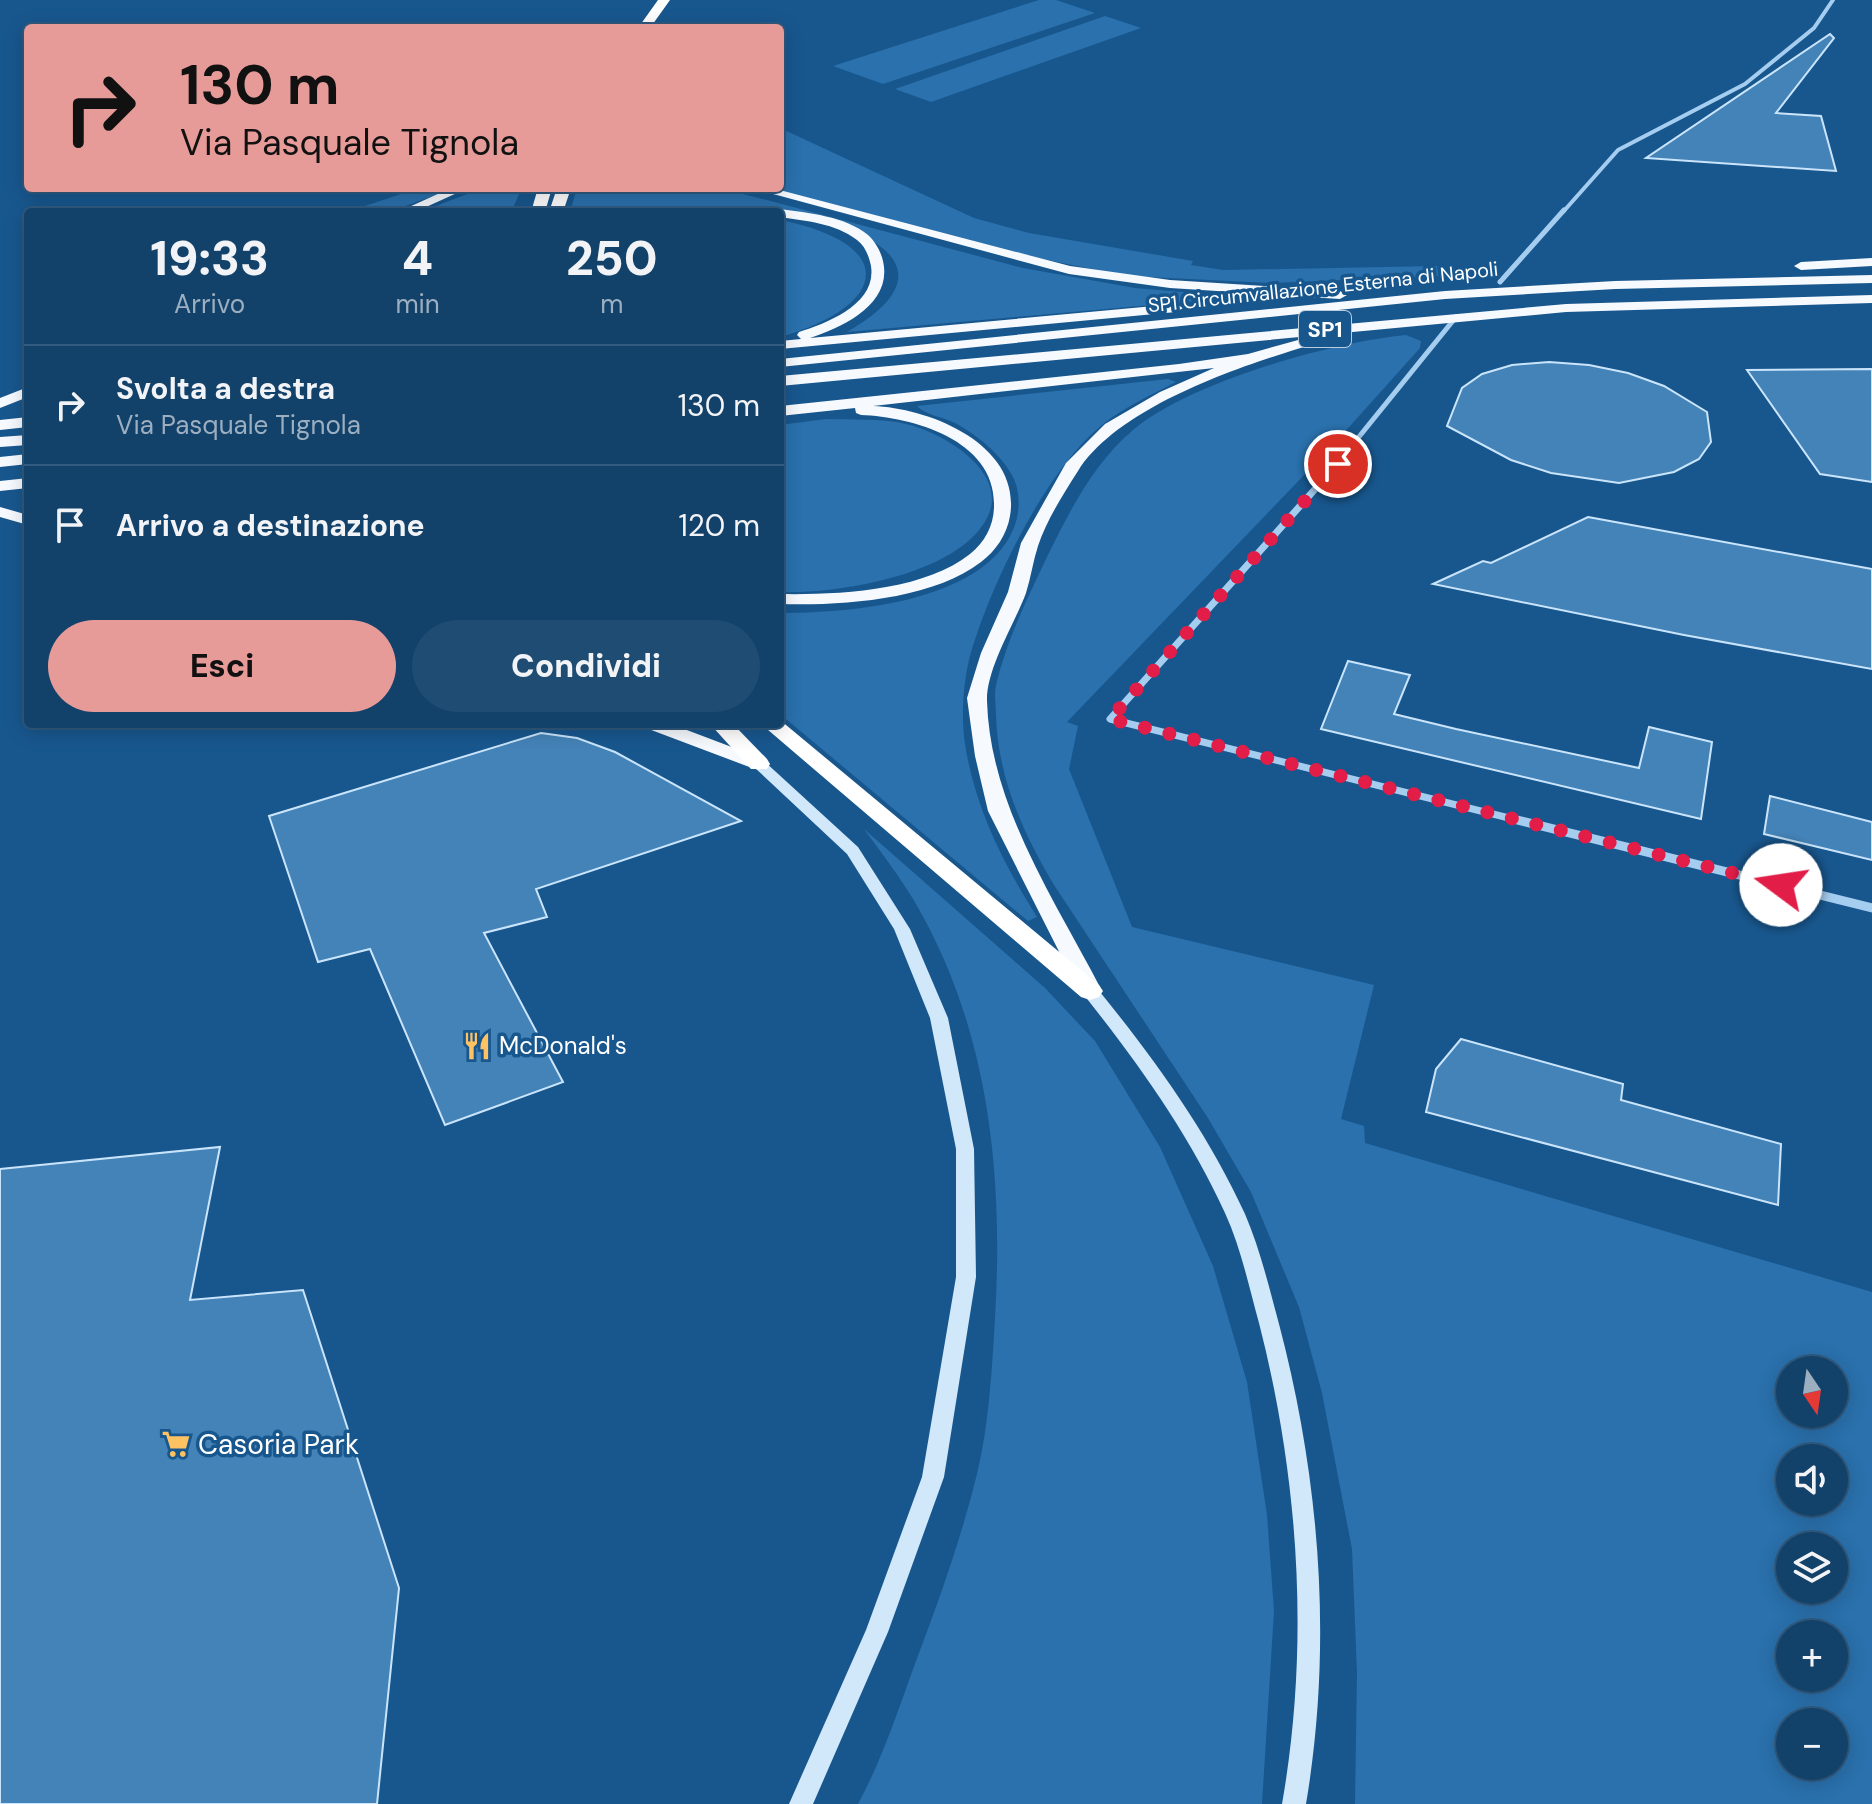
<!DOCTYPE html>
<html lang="it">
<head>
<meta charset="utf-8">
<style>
  :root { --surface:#12416a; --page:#1f4c72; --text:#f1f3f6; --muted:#9cafc1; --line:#315a7e; --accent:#e69b98 }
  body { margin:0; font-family:"DM Sans",sans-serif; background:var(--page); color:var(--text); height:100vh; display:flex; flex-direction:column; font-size:30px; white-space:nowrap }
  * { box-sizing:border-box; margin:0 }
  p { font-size:26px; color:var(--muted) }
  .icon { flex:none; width:44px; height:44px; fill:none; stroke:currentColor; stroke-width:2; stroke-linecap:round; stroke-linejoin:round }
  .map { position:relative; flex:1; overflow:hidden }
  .drawer { position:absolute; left:24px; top:208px; width:760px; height:520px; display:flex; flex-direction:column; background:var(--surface); border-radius:8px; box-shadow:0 4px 20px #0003,0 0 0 2px var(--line) }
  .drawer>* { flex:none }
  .guide { position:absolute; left:24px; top:24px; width:760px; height:168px; border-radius:8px; box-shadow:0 4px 20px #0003,0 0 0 2px var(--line); background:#e69b98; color:#111; overflow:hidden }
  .needle { width:52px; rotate:167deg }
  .tools { position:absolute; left:1776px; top:1356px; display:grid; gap:16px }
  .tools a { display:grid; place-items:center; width:72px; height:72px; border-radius:50%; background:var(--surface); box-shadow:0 4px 20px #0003,0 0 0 2px var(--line); font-size:40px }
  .pin { position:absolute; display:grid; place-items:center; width:68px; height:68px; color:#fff; margin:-34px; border:4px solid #fff; border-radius:50%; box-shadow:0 2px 8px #0007 }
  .me { position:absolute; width:88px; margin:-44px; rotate:284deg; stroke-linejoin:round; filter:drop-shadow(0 0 6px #0008) }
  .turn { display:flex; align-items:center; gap:28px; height:168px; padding:0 24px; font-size:36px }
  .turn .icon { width:104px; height:104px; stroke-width:2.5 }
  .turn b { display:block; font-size:56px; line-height:68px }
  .eta { display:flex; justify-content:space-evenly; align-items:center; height:136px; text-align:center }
  .eta b { font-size:48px; font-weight:800; line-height:56px }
  .cta { display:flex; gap:16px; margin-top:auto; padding:16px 24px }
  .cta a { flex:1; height:92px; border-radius:48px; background:var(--accent); color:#111; font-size:32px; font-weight:800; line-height:92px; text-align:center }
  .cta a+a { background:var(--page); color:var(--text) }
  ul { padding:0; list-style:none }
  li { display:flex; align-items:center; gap:24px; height:120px; padding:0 24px; border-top:2px solid var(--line) }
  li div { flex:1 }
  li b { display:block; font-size:30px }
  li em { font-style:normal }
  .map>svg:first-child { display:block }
  .green { fill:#2a71ad; fill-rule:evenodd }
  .building { fill:#4483b8; stroke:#cae5fb; stroke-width:2 }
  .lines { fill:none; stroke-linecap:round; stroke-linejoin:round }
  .minor-far3 { stroke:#a4cdef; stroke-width:4 }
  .minor-far2 { stroke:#a4cdef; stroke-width:5 }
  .minor-far1 { stroke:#a4cdef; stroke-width:7 }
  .minor { stroke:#a4cdef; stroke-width:9 }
  .secondary { fill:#d1e7fa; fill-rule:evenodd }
  .trunk { fill:#f6faff; fill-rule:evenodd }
  .motorway { fill:#fff; fill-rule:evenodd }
  .route { stroke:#e11d48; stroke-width:14; stroke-dasharray:0 25.2 }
  .labels { text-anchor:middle; stroke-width:7; stroke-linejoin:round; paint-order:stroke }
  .far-street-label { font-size:20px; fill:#fff; stroke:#18578e }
  .shield { fill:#18578e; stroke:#bacddd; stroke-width:2 }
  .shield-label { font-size:22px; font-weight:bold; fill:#fff }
  .poi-label { font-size:24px; fill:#fff; stroke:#18578e; text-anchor:start }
  .near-poi-label { font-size:28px; fill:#fff; stroke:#18578e; text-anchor:start }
</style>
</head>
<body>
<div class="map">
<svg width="1872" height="1804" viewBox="0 0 1872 1804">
  <rect width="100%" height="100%" fill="#18578e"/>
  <path class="green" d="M1039 0H1056L1095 13 883 84 833 66Z
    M1105 16 1141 28 931 102 895 89Z
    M780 128 974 218 1029 233 1193 261 1191 265 1223 270 1438 266 1485 274 1271 283 1127 276 1042 259 769 188H780Z
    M419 188H455L389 212H347Z
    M483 188H522L511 212H420Z
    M577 188H721L1023 268 1135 288 1219 295 1218 299 847 332C975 258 832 215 760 208L570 212Z
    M780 220C900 244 889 306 780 337Z
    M1406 335 1421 341 1420 348 1333 445 1067 722 1078 726 1069 769 1132 927 1374 985 1341 1119 1364 1126 1365 1143 1872 1292V1804H1355L1357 1673 1352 1549 1322 1393 1299 1307 1251 1192 1208 1118 1054 885C1022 831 998 778 996 715 996 705 994 694 996 685 1007 639 1028 597 1048 555 1070 510 1094 463 1133 430 1190 382 1332 342 1406 335ZM1790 1370H1834V1414H1790ZM1790 1458H1834V1502H1790ZM1790 1546H1834V1590H1790ZM1790 1634H1834V1678H1790ZM1790 1722H1834V1766H1790Z
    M1168 379 1176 382C1151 395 1124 407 1102 425 1045 471 988 589 969 660 963 685 961 719 965 744 975 808 1003 863 1037 917L1028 921 780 714V613C848 613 981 603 1013 530 1020 514 1021 493 1013 477 1001 454 977 435 955 423 943 417 925 415 917 406Z
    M826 419C852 420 880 418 906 424 942 432 1011 472 987 518 958 575 837 594 780 592V425Z
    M864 829 1045 988 1095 1041 1160 1147 1213 1266 1247 1382 1267 1515 1274 1611 1262 1804H858C884 1756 900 1704 919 1653 941 1595 962 1535 977 1474 989 1425 992 1369 995 1318 1003 1184 991 1046 927 924 910 890 886 859 864 829Z"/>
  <path class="building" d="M1830 34 1834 38 1776 113 1821 116 1836 171 1646 158Z
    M1549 362 1589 365 1628 373 1664 386 1707 412 1711 442 1699 459 1674 472 1619 483 1551 473 1511 460 1447 426 1462 388 1482 374 1512 365Z
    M1872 369V482L1820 474 1747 370Z
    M1588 517 1872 569V669L1684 635 1433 584 1483 561 1491 563Z
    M1348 661 1410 675 1394 714 1456 729 1639 768 1649 727 1712 742 1701 819 1321 729Z
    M541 733 577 738 615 752 741 821 536 889 547 917 484 933 563 1082 445 1125 370 949 318 962 269 816Z
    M1770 796 1872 822V860L1764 834Z
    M1461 1039 1623 1084 1621 1100 1781 1144 1778 1205 1426 1112 1436 1069Z
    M220 1147 190 1300 303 1290 399 1588 377 1804H0V1169Z"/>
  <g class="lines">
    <path class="minor-far3" d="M1563 212 1618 150 1745 84 1814 28 1833 0"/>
    <path class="minor-far2" d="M1500 282 1564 210
      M1324 480 1456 317"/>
    <path class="minor-far1" d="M1325 478 1110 719 1521 821"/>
    <path class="minor" d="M1513 819 1872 908"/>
    <path class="secondary" d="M759 759 764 761 858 847 910 929 948 1018 974 1149 976 1277 944 1477 888 1632 813 1804H789L866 1630 922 1477 956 1277V1149L930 1018 894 929 847 854 754 767 752 764Z
      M1090 985 1096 987C1153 1057 1207 1131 1245 1214 1260 1249 1269 1287 1279 1324 1320 1479 1333 1645 1306 1804H1282C1310 1645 1299 1479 1259 1323 1249 1287 1241 1248 1225 1213 1189 1134 1138 1063 1084 995L1082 991 1084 987Z"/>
    <path class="trunk" d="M451 188H468L415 212H398Z
      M751 188H772L1070 266 1170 280 1340 291 1347 295 1340 299 1170 288 1069 274Z
      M716 208H759L765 212H710Z
      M780 209C808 213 845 216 868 235 875 241 881 252 883 261 893 304 843 327 810 338L1176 304 1183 308 1176 312 780 349V341L801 339 797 335 799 332C827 323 877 304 871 266 869 256 865 246 857 240 835 223 806 221 780 217V212H774Z
      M1872 258V266L1801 270 1794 266 1801 262Z
      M1872 275V283L1615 289 1445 299 780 367V359L1445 291 1615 281Z
      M1872 295V303L1566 312 780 386V376L1566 304Z
      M1309 337 1314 338V344C1243 365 1119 406 1078 471 1064 493 1046 521 1038 546 1033 561 1031 577 1026 593 1015 623 986 669 987 701 990 806 1055 900 1102 991L1098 997H1082L988 811 975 756 967 698 981 653 1008 592 1021 543 1066 463 1105 424 1160 392 1214 368 873 406C930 408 1022 445 1010 516 1007 534 996 551 981 562 932 600 840 606 780 604V594C837 595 924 591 970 554 985 542 994 525 994 506 996 440 913 417 861 415L856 413 855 408 780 416V406L1179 364 1248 354Z
      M28 387V397L0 408V398Z
      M28 417V427L0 430V420Z
      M28 435V445L0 447V437Z
      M28 454V464L0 467V457Z
      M28 478V488L0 491V481Z
      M0 507 28 515V525L0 517Z
      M643 724H671L766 760 769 764 759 770 752 768 646 728Z"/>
    <path class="motorway" d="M658 0H670L650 28H638Z
      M538 188H552L545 212H531Z
      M557 188H571L563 212H549Z
      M780 720 1099 985 1103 991 1099 997 1090 1000 1081 997 761 724H780Z
      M710 724H733L767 759 770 764 767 769H751Z"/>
  </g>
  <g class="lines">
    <path class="route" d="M1338 464 1110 719 1781 885"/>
  </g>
  <defs>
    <symbol id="restaurant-bare" viewBox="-9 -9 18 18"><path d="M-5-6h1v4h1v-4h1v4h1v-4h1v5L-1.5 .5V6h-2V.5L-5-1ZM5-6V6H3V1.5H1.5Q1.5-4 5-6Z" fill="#ffc262" stroke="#18578e" stroke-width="2.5" paint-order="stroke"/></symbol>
    <symbol id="supermarket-bare" viewBox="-9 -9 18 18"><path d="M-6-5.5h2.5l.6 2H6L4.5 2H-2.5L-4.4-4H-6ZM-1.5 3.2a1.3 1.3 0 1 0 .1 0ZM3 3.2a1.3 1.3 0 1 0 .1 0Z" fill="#ffc262" stroke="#18578e" stroke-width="2.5" paint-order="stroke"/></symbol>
  </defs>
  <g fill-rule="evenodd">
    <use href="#restaurant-bare" x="457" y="1026" width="40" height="40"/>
    <use href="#supermarket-bare" x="156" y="1424" width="40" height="40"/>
  </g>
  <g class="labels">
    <g class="far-street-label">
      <text transform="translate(1323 287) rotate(-6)" y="7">SP1 Circumvallazione Esterna di Napoli</text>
    </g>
    <rect class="shield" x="1299" y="311" width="52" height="36" rx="6"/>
    <g class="shield-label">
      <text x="1325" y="337">SP1</text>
    </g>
    <g class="poi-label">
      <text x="499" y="1054">McDonald's</text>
    </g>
    <g class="near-poi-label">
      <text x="198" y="1454">Casoria Park</text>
    </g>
  </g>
</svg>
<div class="tools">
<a><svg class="needle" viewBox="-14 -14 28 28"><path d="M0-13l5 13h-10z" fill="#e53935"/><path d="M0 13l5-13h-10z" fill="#9cafc1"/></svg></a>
<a><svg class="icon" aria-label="sound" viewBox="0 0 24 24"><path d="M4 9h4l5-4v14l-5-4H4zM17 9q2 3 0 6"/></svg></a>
<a><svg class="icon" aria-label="layers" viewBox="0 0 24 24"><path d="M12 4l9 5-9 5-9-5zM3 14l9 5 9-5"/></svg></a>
<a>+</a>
<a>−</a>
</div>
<div class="pin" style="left:1338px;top:464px;background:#d93025"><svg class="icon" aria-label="arrive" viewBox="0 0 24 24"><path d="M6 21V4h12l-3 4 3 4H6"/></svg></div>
<svg class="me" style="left:1781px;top:885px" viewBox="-20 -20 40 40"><circle r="19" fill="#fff"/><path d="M0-13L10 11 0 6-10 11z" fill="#e11d48"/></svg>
<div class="guide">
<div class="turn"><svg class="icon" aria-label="right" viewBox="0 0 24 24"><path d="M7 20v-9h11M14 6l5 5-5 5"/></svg><div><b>130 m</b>Via Pasquale Tignola</div></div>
</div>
<section class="drawer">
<div class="eta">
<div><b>19:33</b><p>Arrivo</p></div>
<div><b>4</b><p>min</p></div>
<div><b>250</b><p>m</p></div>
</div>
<ul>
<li><svg class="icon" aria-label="right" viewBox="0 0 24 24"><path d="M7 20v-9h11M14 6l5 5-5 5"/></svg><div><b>Svolta a destra</b><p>Via Pasquale Tignola</p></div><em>130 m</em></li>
<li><svg class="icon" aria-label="arrive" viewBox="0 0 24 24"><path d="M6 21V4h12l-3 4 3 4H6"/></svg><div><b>Arrivo a destinazione</b></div><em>120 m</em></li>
</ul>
<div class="cta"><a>Esci</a><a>Condividi</a></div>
</section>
</div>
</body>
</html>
